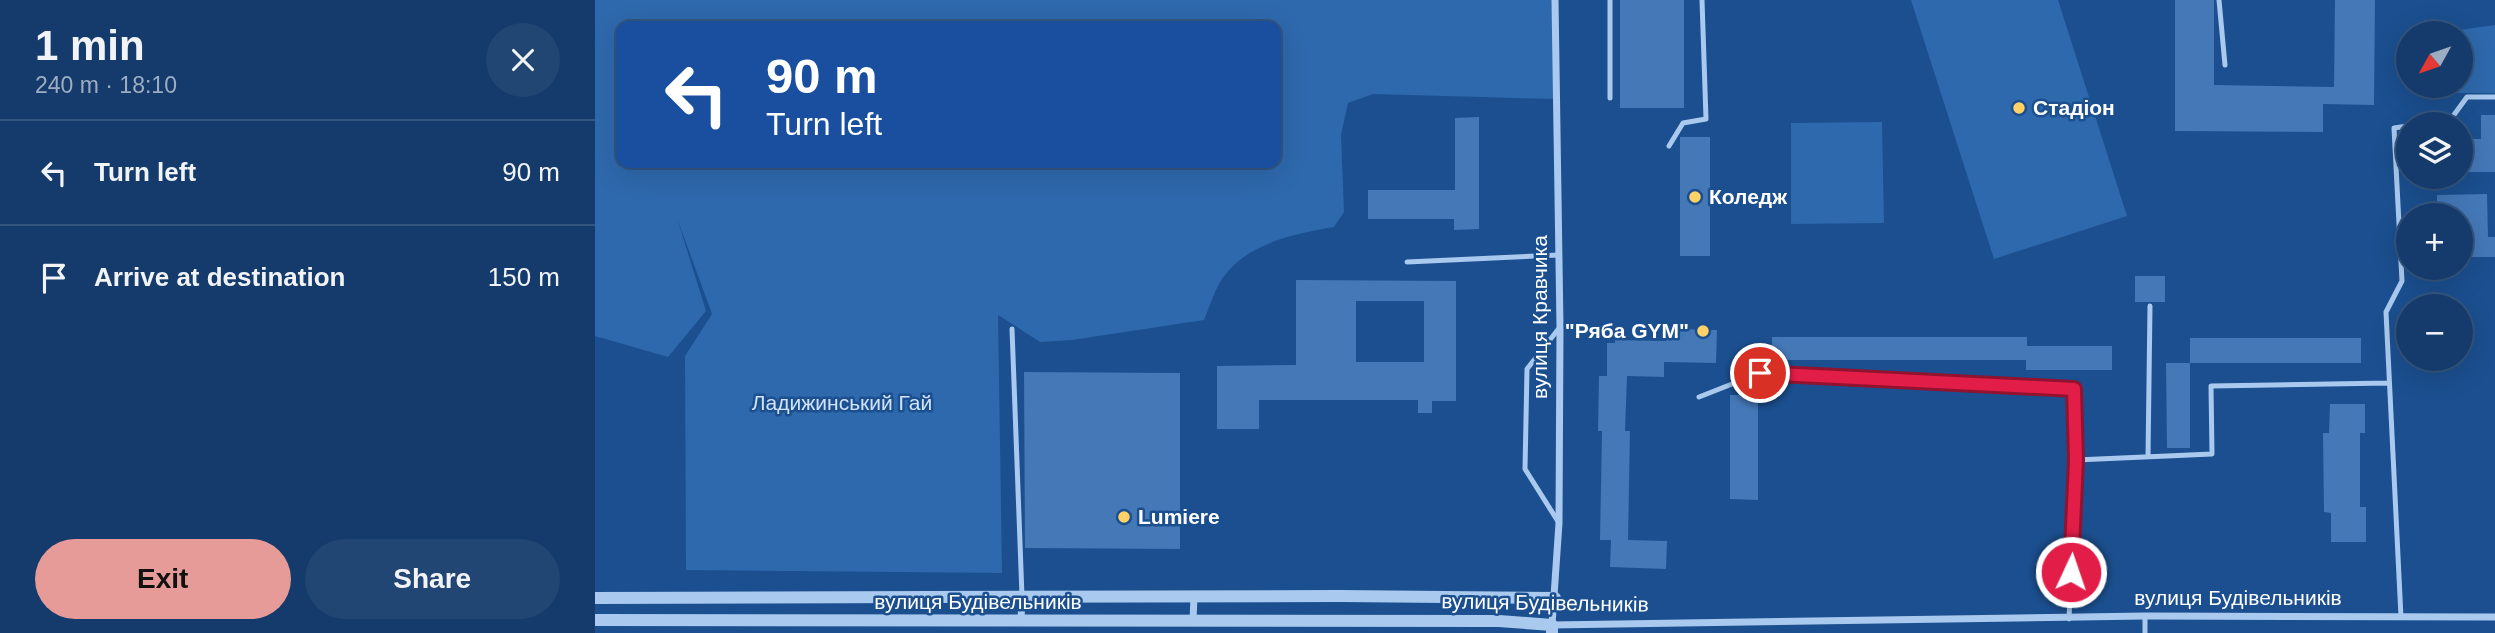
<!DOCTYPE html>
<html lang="en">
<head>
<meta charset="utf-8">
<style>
  :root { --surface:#143b6b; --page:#214673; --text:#f1f3f6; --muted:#9dadc1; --line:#33557e; --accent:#e69b98 }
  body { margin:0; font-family:Arial,sans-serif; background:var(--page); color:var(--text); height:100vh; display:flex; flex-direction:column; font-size:26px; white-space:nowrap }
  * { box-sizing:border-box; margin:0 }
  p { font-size:23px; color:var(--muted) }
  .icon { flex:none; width:38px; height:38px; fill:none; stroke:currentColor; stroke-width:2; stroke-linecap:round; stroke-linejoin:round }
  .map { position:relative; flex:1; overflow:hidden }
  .details { display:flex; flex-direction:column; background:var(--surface); width:595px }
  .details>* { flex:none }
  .hud { position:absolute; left:21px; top:21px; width:665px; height:147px; border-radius:14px; box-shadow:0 7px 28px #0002,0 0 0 2px var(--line); background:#1a4fa0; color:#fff; overflow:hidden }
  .needle { width:46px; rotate:230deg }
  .controls { position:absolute; left:1801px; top:21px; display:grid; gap:14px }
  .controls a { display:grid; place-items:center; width:77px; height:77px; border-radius:50%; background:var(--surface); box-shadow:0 7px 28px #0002,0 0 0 2px var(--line); font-size:35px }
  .pin { position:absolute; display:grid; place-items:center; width:60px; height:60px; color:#fff; margin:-30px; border:4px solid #fff; border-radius:50%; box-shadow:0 2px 7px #0007 }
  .me { position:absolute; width:77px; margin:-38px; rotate:3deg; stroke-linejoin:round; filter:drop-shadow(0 0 5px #0008) }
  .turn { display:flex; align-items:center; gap:24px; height:147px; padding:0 35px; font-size:32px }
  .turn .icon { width:91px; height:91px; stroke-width:2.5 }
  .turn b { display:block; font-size:49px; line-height:60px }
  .round { display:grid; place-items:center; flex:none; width:74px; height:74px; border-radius:37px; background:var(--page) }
  .summary { display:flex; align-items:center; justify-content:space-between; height:119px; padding:0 35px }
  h1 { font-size:42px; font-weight:700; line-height:52px }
  .button { display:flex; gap:14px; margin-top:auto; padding:14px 35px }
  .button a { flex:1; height:80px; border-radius:42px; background:var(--accent); color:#111; font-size:28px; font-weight:700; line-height:80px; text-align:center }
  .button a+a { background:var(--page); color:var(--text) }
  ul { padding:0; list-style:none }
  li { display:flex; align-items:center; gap:21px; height:105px; padding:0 35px; border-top:2px solid var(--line) }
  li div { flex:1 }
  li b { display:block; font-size:26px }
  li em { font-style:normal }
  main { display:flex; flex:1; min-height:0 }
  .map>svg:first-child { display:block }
  .green { fill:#2e69ad; fill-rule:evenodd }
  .building { fill:#4478b7; fill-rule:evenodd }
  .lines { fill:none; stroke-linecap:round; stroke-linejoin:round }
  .service { stroke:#a9c9ee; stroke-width:5 }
  .minor { stroke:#a9c9ee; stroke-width:7 }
  .tertiary { stroke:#a9c9ee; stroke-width:12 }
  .route-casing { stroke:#92132f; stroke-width:18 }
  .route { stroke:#e11d48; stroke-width:12 }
  .poi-dot { fill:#ffd166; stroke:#1b4f8f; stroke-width:2.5 }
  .labels { text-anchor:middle; stroke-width:5; stroke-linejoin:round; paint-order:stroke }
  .poi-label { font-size:21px; font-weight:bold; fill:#fff; stroke:#1b4f8f; text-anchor:start }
  .street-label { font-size:21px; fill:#fff; stroke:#1b4f8f }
  .park-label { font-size:21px; fill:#cfe3fa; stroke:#1b4f8f }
</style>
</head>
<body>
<main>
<section class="details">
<div class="summary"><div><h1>1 min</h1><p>240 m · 18:10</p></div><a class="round"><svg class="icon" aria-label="close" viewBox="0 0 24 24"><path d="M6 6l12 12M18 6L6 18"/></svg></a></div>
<ul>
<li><svg class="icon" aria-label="left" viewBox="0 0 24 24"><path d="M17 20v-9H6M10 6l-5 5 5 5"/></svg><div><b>Turn left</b></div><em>90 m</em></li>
<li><svg class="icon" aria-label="arrive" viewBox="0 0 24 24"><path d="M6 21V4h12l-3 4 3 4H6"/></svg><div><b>Arrive at destination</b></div><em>150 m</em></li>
</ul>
<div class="button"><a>Exit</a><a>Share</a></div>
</section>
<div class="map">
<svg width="1900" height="633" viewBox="0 0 1900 633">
  <rect width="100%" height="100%" fill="#1b4f8f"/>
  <path class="green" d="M0 0H961V99L778 94 753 103 746 135 749 212 739 227C698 234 647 244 624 284 618 295 614 308 609 320L477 340 445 342 403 315 407 573 91 570 90 356 117 314 82 218 111 311 73 357 0 336ZM26 26H681V163H26Z
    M1316 0H1463L1532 216 1399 259Z
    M1900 25V93H1844L1837 86H1866V33H1843Z
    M1287 122 1289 223 1196 224V123Z"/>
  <path class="building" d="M1025 0H1089V108H1025Z
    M1580 0H1619V85L1739 87 1740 0H1780L1779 105 1728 104V132L1580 131Z
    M1886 115H1900V172H1866V139H1886Z
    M884 117V229L859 230V219H773V190H860V118Z
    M1085 137H1115V256H1085Z
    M1892 194 1893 237H1900V257H1866V215H1842V195Z
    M1540 276H1570V302H1540Z
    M701 280 861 281V401H837V413H823V400H664V429H622V366L701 365ZM761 301H829V362H761Z
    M1078 329 1122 330 1121 363 1069 362V377L1032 376 1030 431H1035L1033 540 1072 541 1071 569 1015 567 1016 540H1005L1007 431H1003L1004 376H1012V343H1020V340L1071 341V332H1078Z
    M1177 337H1432V346H1517V370H1431V360H1177Z
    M1595 338H1766V363H1595Z
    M1571 363H1595V448H1572Z
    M429 372 585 373V549L430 548Z
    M1135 395H1163V500L1135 499Z
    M1735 404H1770V433H1765V507H1771V542H1736V513L1729 512 1728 433H1734Z"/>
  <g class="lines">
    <path class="service" d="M1624 0 1630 65
      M1015 98V0
      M1838 124 1853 123 1872 97H1900
      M1074 146 1088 123 1111 119 1107 0
      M812 262 964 255
      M417 329 427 596
      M1104 397 1165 373 1479 389 1481 460 1474 619
      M1553 457 1555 306
      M1481 460 1617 454 1616 386 1793 383
      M964 523 930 469 932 369 965 327
      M1806 617 1791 312 1807 281 1799 128 1813 126
      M1550 633V616"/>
    <path class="minor" d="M960 0 965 327 964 523 957 625 1550 616 1900 617
      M426 621 427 596
      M598 621 599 596"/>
    <path class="tertiary" d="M0 598 744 596 960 598
      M0 620 904 621 957 625V633"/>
  </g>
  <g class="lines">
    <defs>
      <path id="route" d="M1165 373 1479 389 1481 460 1476 572"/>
    </defs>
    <use href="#route" class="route-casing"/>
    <use href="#route" class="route"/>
  </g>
  <g class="poi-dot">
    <circle cx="1424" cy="108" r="7"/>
    <circle cx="1100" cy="197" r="7"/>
    <circle cx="1108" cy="331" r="7"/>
    <circle cx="529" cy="517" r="7"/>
  </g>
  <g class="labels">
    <g class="poi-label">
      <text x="1438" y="115">Стадіон</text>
      <text x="1114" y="204">Коледж</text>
      <text x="1094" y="338" text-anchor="end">"Ряба GYM"</text>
      <text x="543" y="524">Lumiere</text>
    </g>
    <g class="street-label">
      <text transform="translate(945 317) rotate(-90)" y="7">вулиця Кравчика</text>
      <text x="1643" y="605">вулиця Будівельників</text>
      <text x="383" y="609">вулиця Будівельників</text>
      <text transform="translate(950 603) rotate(1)" y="7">вулиця Будівельників</text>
    </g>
    <g class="park-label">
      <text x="247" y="410">Ладижинський Гай</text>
    </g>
  </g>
</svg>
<div class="controls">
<a><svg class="needle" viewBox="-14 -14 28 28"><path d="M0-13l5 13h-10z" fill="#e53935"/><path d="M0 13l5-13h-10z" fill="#9dadc1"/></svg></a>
<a><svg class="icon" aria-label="layers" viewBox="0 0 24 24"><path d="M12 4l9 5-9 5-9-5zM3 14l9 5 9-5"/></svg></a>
<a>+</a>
<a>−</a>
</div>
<div class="pin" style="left:1165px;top:373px;background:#d93025"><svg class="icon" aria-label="arrive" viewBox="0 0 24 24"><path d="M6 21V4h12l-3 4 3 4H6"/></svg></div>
<svg class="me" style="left:1476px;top:572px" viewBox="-20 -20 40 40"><circle r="17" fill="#e11d48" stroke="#fff" stroke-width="3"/><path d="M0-11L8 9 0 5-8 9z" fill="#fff"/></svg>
<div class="hud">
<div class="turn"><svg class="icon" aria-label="left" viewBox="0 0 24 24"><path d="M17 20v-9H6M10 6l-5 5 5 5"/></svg><div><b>90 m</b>Turn left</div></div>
</div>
</div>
</main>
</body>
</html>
